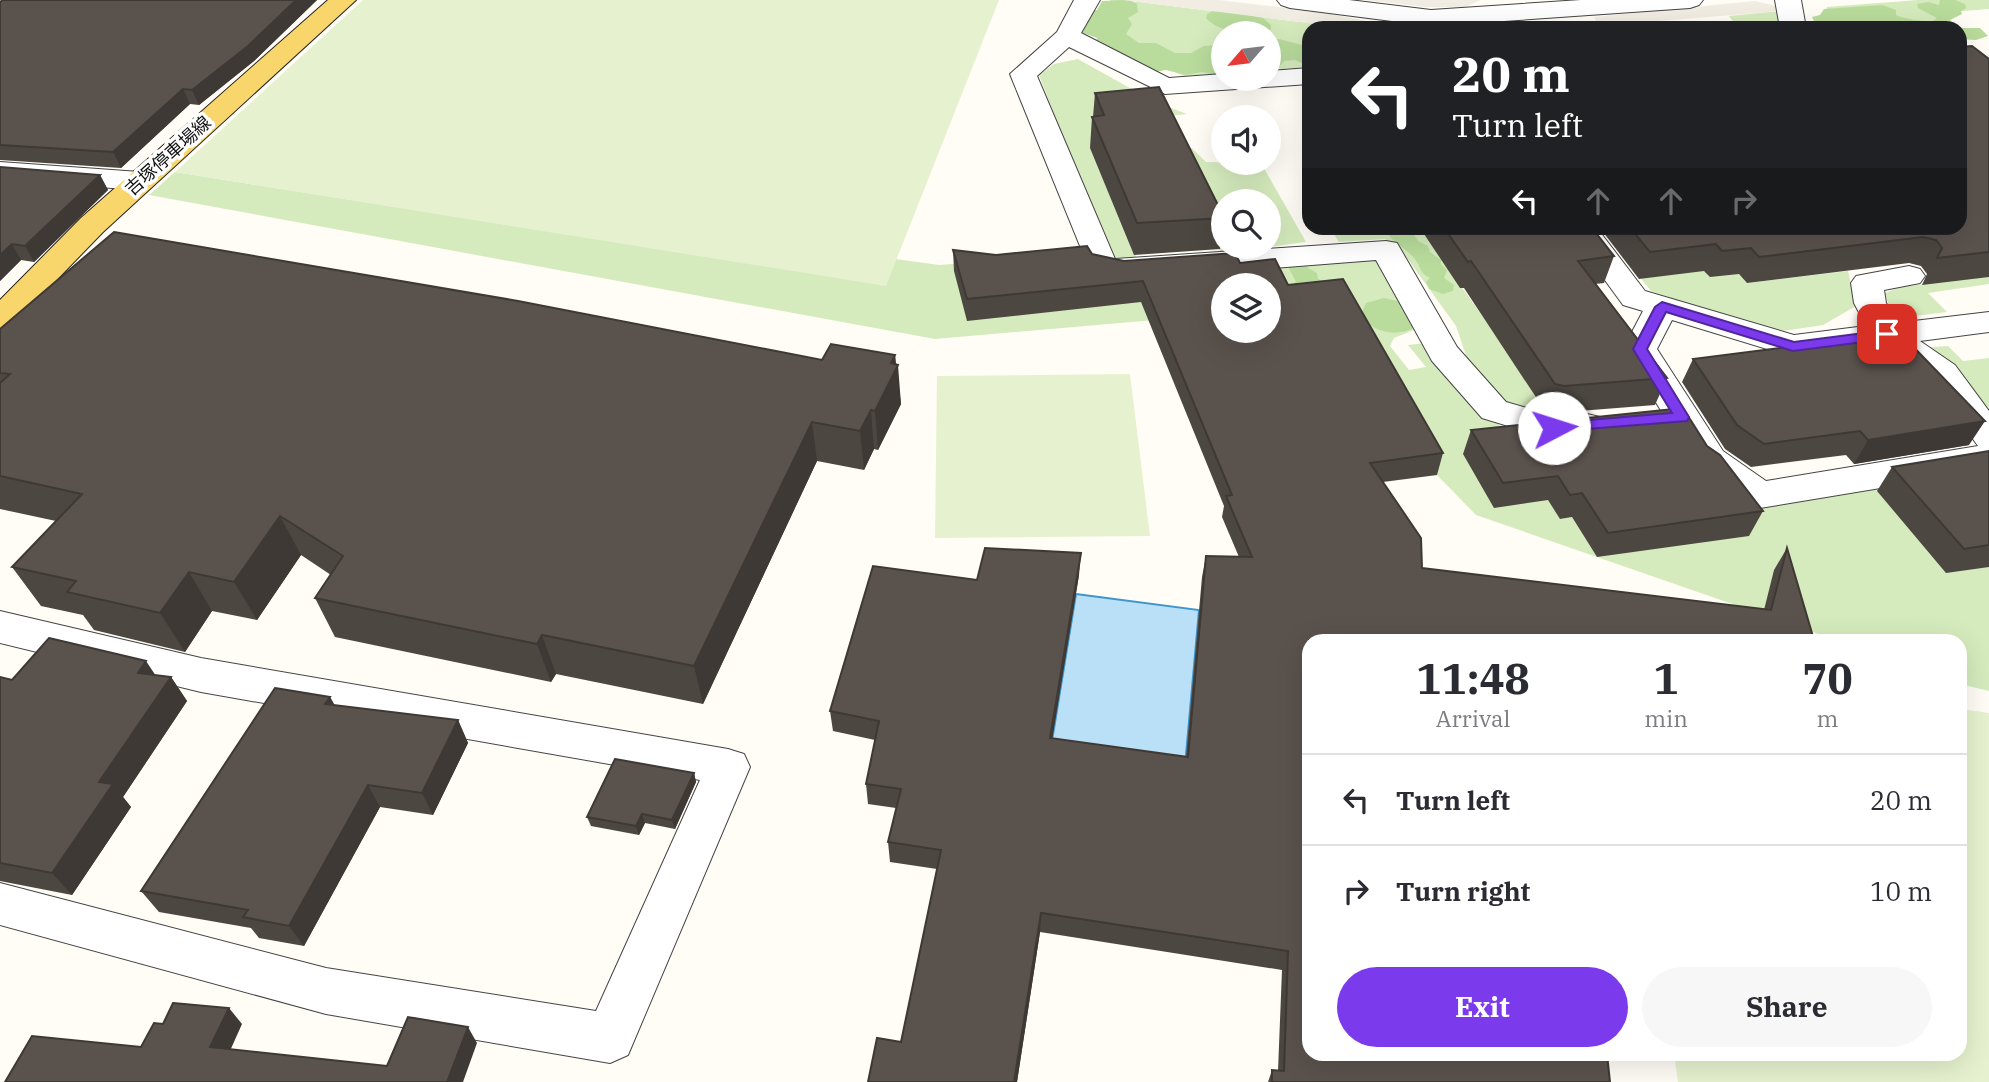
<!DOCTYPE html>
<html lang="en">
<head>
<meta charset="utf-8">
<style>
  :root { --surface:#fff; --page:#f7f7f7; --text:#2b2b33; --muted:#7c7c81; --line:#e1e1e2; --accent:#7c3aed }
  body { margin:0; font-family:"IBM Plex Serif","Noto Sans JP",serif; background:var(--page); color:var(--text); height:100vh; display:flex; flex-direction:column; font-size:26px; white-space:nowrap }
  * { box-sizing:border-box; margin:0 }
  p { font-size:23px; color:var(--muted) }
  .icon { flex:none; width:38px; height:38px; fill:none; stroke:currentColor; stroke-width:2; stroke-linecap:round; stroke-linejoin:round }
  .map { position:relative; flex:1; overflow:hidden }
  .details { position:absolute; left:1302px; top:634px; width:665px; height:427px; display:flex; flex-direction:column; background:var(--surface); border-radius:21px; box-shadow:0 7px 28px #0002 }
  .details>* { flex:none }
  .top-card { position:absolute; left:1302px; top:21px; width:665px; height:214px; border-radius:21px; box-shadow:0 7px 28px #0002; background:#202124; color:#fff; overflow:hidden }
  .needle { width:46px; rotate:242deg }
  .buttons { position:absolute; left:1211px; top:21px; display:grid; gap:14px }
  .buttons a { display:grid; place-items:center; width:70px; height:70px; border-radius:50%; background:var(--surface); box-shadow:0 7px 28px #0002; font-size:35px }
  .pin { position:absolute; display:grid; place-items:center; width:60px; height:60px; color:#fff; margin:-30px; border-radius:14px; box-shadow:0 4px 10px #0006 }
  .me { position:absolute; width:77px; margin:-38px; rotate:85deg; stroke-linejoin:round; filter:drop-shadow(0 0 5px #0008) }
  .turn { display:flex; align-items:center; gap:24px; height:147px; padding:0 35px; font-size:32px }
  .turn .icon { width:91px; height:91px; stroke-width:2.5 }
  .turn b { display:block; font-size:49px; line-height:60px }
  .lanes { display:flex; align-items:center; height:66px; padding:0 35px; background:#0003; justify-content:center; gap:35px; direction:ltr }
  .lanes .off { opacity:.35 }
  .eta { display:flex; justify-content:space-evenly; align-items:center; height:119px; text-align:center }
  .eta b { font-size:42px; font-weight:700; line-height:49px }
  .button { display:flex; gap:14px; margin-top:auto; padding:14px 35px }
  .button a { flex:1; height:80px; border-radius:42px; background:var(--accent); color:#fff; font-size:28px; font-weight:700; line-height:80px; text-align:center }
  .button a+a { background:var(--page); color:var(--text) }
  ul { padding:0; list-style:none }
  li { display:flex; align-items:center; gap:21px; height:91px; padding:0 35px; border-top:2px solid var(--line) }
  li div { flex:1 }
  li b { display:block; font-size:26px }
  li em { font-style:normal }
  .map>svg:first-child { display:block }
  .green { fill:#d5ebbd }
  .forest { fill:#b9dc9c }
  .pitch { fill:#e6f2cf }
  .plaza { fill:#f1ede2 }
  .water { fill:#b9e0f7; stroke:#3f96cf; stroke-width:2 }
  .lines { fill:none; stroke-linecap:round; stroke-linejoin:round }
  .minor-casing { stroke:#444; stroke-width:2 }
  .major-casing { stroke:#222; stroke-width:2 }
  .minor { fill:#fff; fill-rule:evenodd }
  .major { fill:#f9d66b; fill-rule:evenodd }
  .wall { fill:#4d4742 }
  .shaded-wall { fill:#3f3936 }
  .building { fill:#5a524d; stroke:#3f3936; stroke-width:2; fill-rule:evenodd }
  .route { fill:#7c3aed; stroke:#51269a; stroke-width:2 }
  .labels { text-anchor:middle; stroke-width:7; stroke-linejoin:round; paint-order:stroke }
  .far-street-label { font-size:18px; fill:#111; stroke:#fff }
</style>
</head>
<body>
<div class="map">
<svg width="1989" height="1082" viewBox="0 0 1989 1082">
  <rect width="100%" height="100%" fill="#fffdf5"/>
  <path class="green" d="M1110 0H1123L1350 28H1309V67L1269 70V33H1223V73L1184 76 1107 44Z
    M1918 0H1989V9L1938 13 1942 28H1825L1827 7Z
    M1780 11V28H1738L1729 16Z
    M1078 59 1153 101 1187 114 1093 124 1131 248 1138 260 1115 261 1107 253 1039 75 1054 64Z
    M1192 148 1206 162 1261 163 1306 242 1269 247V201H1223V247H1268L1221 253 1172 150Z
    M175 172 885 285 896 259 939 265 1078 255 1091 275 1378 260 1419 328 1394 338 1390 346 1409 370 1426 367 1408 345 1426 343 1485 413 1531 452 1560 519 1572 517 1597 557 1733 490 1989 475V691L1960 684V640H1836L1476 515 1437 475 1339 300 1271 281 1223 285 1201 316 935 339 149 195Z
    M1330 228H1420C1461 289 1509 347 1544 413L1534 414 1516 410 1475 382 1456 326 1399 247 1385 239 1339 242Z
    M1600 228H1667L1739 274 1747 283 1848 271 1856 306 1823 325 1770 333 1651 291Z
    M1989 276V284L1928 293 1947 312 1907 317 1889 307 1885 293 1900 287Z
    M1948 346 1963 361 1989 358V408L1961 378 1919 348Z"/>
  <path class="forest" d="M1940 0H1955L1965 4 1966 8 1961 11 1962 14 1950 20 1961 28H1980L1988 36 1976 40 1960 39V28H1828L1814 21 1812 17 1820 15 1824 9 1882 5 1896 10V15C1903 19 1924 21 1932 22L1937 18 1918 8 1917 4 1928 2 1939 5Z
    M1102 1 1129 0 1137 4 1138 12 1128 18 1132 24 1126 34 1139 43H1156L1175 53H1191L1204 46 1223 45V76L1202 72 1186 75 1166 70 1149 73 1095 44 1097 38 1075 30 1090 11 1097 10Z
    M1217 9 1263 18 1271 25V29C1257 40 1216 31 1206 18L1207 14Z
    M1279 39 1302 45H1309V66L1295 60 1284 61 1278 68 1269 71V40Z
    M1386 228H1410L1418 241 1428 246 1430 252 1441 260V264L1447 270 1444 278 1454 285 1453 291 1443 294 1429 289 1426 282 1430 278C1419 273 1421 266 1414 258 1404 246 1390 243 1386 228Z
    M1287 265H1307L1308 268 1317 273 1318 279 1347 289 1351 296 1292 285 1296 282Z
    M1384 298 1406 303 1414 328C1396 337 1373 333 1361 315L1366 303Z"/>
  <path class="pitch" d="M363 0H999L886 286 175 172Z
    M1130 374 1150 536 935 538 937 376Z
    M1960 709 1989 713V1082H1678L1674 1054H1960Z"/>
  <path class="plaza" d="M1123 0H1219L1321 12 1371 22 1385 28H1350Z
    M1364 0H1481L1465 7H1426Z
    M1755 1 1776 6 1780 11 1599 26 1594 17Z"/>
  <path class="water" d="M1076 594 1199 610 1184 777 1049 759Z"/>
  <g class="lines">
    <defs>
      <path id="minor" d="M1074 0H1100L1081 33 1169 78 1223 74V79H1269V71L1309 68V84L1165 94 1069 47 1037 76 1115 259 1386 241 1397 243 1457 347 1506 402 1555 416 1587 414 1600 417 1605 426 1600 435 1554 440 1482 418 1432 361 1376 260 1122 280 1091 273 1010 74 1057 32Z
        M1277 0H1349L1431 10 1581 0H1703L1699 5 1690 8 1431 26 1290 8 1281 5Z
        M1775 0H1801L1806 28H1780Z
        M0 162 140 172 150 175 155 181 150 187 140 190 0 180Z
        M1567 228H1597L1645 291 1794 335 1866 326 1854 303 1851 283 1856 276 1909 266 1920 269 1925 276 1920 283 1884 290 1886 303 1897 323 1989 312V332L1920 341 1955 365 1989 411V470L1760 508 1747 504 1697 469 1623 349 1643 311 1623 305ZM1672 320 1793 357 1881 346 1931 381 1978 446 1766 481 1723 451 1657 349Z
        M0 611 201 658 728 749 744 754 750 767 628 1055 610 1063 326 1014 0 925V883L326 968 596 1011 700 780 201 692 0 643Z"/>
      <path id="major" d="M328 0H356L103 232 12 326 0 329V300L81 218Z"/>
    </defs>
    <use href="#minor" class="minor-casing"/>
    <use href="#major" class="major-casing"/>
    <use href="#minor" class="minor"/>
    <use href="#major" class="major"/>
  </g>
  <path class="wall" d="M3 0H317L254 61 199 105 190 104 121 168 0 160V2Z
    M1989 59V277L1922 285 1927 274 1921 266 1909 263 1747 283 1739 274 1710 277 1704 271 1639 279 1600 228H1960Z
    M1095 93 1223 215V226L1220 249 1134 255 1090 148 1092 117H1093Z
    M0 167 100 175 108 190 34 262 21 260 0 281Z
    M1420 228H1592L1614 256 1604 283 1595 284 1667 378 1655 405 1554 413 1545 411 1464 288H1460Z
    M953 250 996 255 1092 254 1124 261 1240 263 1288 285 1443 453 1437 475 1383 482 1422 568 1764 610 1774 570 1787 548 1814 640H1309V1054L1610 1082 1278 1071 1282 970 1040 932 1017 1082H868L901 1042 937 869 890 862 888 842 896 808 868 804 866 784 875 740 833 731 830 711 977 580 1079 575 1052 738 1186 757 1202 577 1206 556 1239 557 1222 517 1224 506 1141 302 967 321 954 271Z
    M0 329 822 360 895 355 901 404 878 450 874 449 864 470 817 461 703 704 556 674 551 682 335 637 315 598 331 575 301 555 257 620 212 611 185 652 94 630 83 615 41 606 12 567 56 521 0 509Z
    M1693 359 1969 445 1854 464 1846 455 1751 467 1725 449 1682 382Z
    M1471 430 1707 446 1763 511 1749 536 1597 557 1572 517 1560 519 1548 500 1494 508 1463 454Z
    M1989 451V567L1946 573 1877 491 1892 467Z
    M155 675 171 677 187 701 123 797 131 807 72 895 0 881V677L12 680Z
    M330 697 335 706 458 720 468 743 433 815 380 807 304 946 259 938 251 928 159 912 141 891Z
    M694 773 696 782 675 829 645 823 639 835 591 826 587 817Z
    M1272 1070V1082H1268Z"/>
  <path class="shaded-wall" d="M296 0H317L254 61 199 105 192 90Z
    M183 89 190 104 121 168 113 152Z
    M100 175 108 190 34 262 25 246Z
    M12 244 21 260 0 281V255Z
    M895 355 896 370 898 365 901 404 878 450 875 411 891 363Z
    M871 410 874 449 864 470 860 431Z
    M1985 421 1969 445 1854 464 1868 440Z
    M812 422 817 461 703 704 694 666Z
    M280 516 301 555 257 620 234 582Z
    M1081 553 1079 575 1049 759 1050 738Z
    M189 572 212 611 185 652 160 613Z
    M542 635 556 674 551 682 537 644Z
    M146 661 162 685 138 673Z
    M171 677 187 701 123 797 131 807 72 895 52 873 99 782Z
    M330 697 343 720 325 704Z
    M458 720 468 743 433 815 422 793Z
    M694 773 696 782 675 829 672 820Z
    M368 785 380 807 304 946 289 926Z
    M642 814 645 823 639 835 636 826Z
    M1041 913 1040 932 1017 1082H1014Z
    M229 1008 242 1024 225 1062 210 1047Z
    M468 1027 477 1043 463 1082H447Z"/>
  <path class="building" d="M3 0H296L248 46 192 90 183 89 113 152 0 145V2Z
    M1972 46 1989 59V252L1937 258 1942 248 1936 240 1923 237 1759 257 1751 248 1722 251 1716 244 1650 252 1630 228H1960V47Z
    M1159 87 1223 215V218L1137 223 1092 117 1104 115 1095 93Z
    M0 167 100 175 25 246 12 244 0 255Z
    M1444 228H1592L1614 256 1578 261 1667 378 1564 386 1555 384 1471 261 1468 262Z
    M114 232 518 301 822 360 831 344 895 355 891 363 898 365 875 411 871 410 860 431 812 422 694 666 542 635 537 644 315 598 343 556 280 516 234 582 189 572 160 613 67 592 76 581 12 567 82 494 0 476V383L10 374 0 373V329Z
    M1087 246 1092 254 1124 261 1235 253 1240 263 1275 259 1288 285 1343 279 1443 453 1370 463 1421 538 1422 568 1771 610 1787 548 1814 640H1309V1054H1607L1610 1082H1272V1070L1284 1071 1288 951 1041 913 1014 1082H868L877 1038 901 1042 941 850 888 842 901 789 866 784 879 721 830 711 873 566 977 580 985 548 1081 553 1050 738 1188 757 1206 556 1252 557 1226 496 1232 495 1143 281 967 299 953 250 996 255ZM1223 285H1269V331H1223Z
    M1900 333 1985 421 1868 440 1860 431 1764 444 1737 425 1693 359Z
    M1683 408 1707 446 1720 455 1763 511 1608 533 1582 493 1570 495 1558 476 1503 483 1471 430Z
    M1989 451V545L1964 549 1892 467Z
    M49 638 146 661 138 673 171 677 99 782 113 784 52 873 0 863V677L12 680Z
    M275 688 330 697 325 704 458 720 422 793 368 785 289 926 243 917 248 910 141 891Z
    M615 759 694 773 672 820 642 814 636 826 587 817Z
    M173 1003 229 1008 210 1047 387 1066 408 1017 468 1027 447 1082H5L32 1036 141 1047 154 1023 163 1024Z"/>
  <path class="route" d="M1662 302 1794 342 1887 330 1894 334 1887 339 1793 351 1666 312 1647 349 1689 417 1687 421 1549 432 1547 428 1549 425 1554 423 1672 413 1633 349 1655 307Z"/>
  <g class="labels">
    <g class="far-street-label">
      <text transform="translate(168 156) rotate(-42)" y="6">吉塚停車場線</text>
    </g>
  </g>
</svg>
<div class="buttons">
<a><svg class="needle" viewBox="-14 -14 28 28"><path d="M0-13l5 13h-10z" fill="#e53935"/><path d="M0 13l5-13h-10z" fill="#7c7c81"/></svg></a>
<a><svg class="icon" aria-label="sound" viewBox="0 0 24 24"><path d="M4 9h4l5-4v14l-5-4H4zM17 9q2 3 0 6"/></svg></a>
<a><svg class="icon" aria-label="search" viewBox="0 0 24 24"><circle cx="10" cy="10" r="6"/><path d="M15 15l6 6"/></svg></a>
<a><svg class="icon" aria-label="layers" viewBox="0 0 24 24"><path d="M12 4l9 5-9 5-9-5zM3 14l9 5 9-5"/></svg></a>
</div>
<div class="pin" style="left:1887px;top:334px;background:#d93025"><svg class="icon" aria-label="arrive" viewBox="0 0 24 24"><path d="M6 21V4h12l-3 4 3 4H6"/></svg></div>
<svg class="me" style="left:1554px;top:428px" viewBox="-20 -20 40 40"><circle r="19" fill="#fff"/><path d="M0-13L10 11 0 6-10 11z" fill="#7c3aed"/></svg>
<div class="top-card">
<div class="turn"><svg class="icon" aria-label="left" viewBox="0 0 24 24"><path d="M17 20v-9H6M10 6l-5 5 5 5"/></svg><div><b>20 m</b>Turn left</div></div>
<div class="lanes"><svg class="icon" aria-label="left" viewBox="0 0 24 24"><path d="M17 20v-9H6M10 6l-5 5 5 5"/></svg><svg class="icon off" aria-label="ahead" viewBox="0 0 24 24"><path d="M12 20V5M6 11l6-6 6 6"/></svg><svg class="icon off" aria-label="ahead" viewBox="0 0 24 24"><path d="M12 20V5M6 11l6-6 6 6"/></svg><svg class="icon off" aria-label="right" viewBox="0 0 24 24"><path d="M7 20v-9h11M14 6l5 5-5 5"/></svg></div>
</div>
<section class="details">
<div class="eta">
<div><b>11:48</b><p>Arrival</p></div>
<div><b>1</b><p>min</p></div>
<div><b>70</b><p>m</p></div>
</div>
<ul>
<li><svg class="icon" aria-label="left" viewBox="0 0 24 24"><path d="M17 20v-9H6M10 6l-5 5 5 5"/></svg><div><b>Turn left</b></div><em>20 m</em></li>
<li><svg class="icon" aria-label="right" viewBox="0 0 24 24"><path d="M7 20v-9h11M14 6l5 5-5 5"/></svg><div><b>Turn right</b></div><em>10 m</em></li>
</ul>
<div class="button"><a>Exit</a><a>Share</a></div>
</section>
</div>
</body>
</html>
